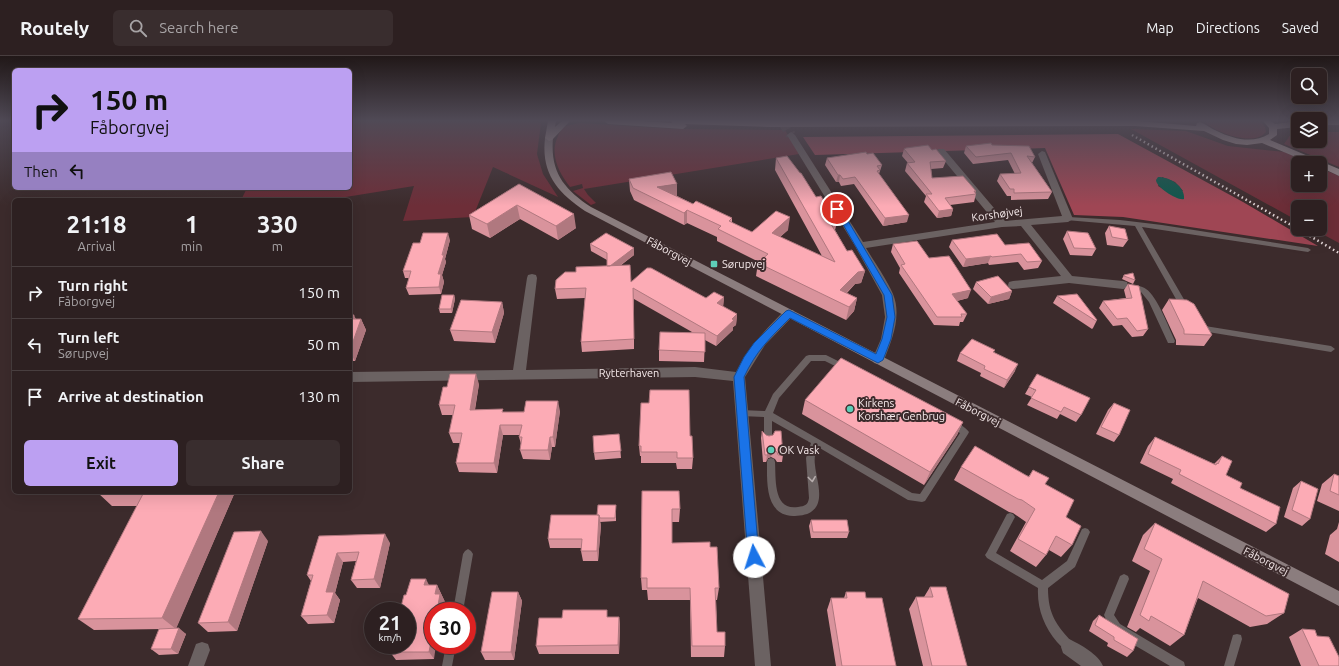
<!DOCTYPE html>
<html lang="en">
<head>
<meta charset="utf-8">
<style>
  :root { --surface:#2d2021; --page:#392d2e; --text:#f1f3f6; --muted:#a7a3a5; --line:#483e3f; --accent:#bca0f2 }
  body { margin:0; font-family:Ubuntu,sans-serif; background:var(--page); color:var(--text); height:100vh; display:flex; flex-direction:column; font-size:15px; white-space:nowrap }
  * { box-sizing:border-box; margin:0 }
  p { font-size:13px; color:var(--muted) }
  .icon { flex:none; width:22px; height:22px; fill:none; stroke:currentColor; stroke-width:2; stroke-linecap:round; stroke-linejoin:round }
  .map { position:relative; flex:1; overflow:hidden }
  .drawer { position:absolute; left:12px; top:142px; width:340px; height:296px; display:flex; flex-direction:column; background:var(--surface); border-radius:6px; box-shadow:0 4px 16px #0002,0 0 0 1px var(--line) }
  .drawer>* { flex:none }
  .top-card { position:absolute; left:12px; top:12px; width:340px; height:122px; border-radius:6px; box-shadow:0 4px 16px #0002,0 0 0 1px var(--line); background:#bca0f2; color:#111; overflow:hidden }
  .controls { position:absolute; left:1291px; top:12px; display:grid; gap:8px }
  .controls a { display:grid; place-items:center; width:36px; height:36px; border-radius:6px; background:var(--surface); box-shadow:0 4px 16px #0002,0 0 0 1px var(--line); font-size:20px }
  .speed { position:absolute; left:364px; top:546px; display:flex; gap:8px; font-size:20px; font-weight:700; text-align:center }
  .speed>* { display:grid; place-content:center; width:52px; height:52px; border-radius:50%; background:var(--surface); box-shadow:0 4px 16px #0002,0 0 0 1px var(--line); line-height:1 }
  .speed small { font-size:10px; font-weight:400 }
  .speed .limit { border:6px solid #d22; background:#fff; color:#111 }
  .pin { position:absolute; display:grid; place-items:center; width:34px; height:34px; color:#fff; margin:-17px; border:2px solid #fff; border-radius:50%; box-shadow:0 1px 4px #0007 }
  .me { position:absolute; width:44px; margin:-22px; rotate:355deg; stroke-linejoin:round; filter:drop-shadow(0 0 3px #0008) }
  .turn { display:flex; align-items:center; gap:14px; height:84px; padding:0 12px; font-size:18px }
  .turn .icon { width:52px; height:52px; stroke-width:2.5 }
  .turn b { display:block; font-size:28px; line-height:34px }
  .then { display:flex; align-items:center; height:38px; padding:0 12px; background:#0003; gap:8px; font-size:15px }
  .eta { display:flex; justify-content:space-evenly; align-items:center; height:68px; text-align:center }
  .eta b { font-size:24px; font-weight:700; line-height:28px }
  .button { display:flex; gap:8px; margin-top:auto; padding:8px 12px }
  .button a { flex:1; height:46px; border-radius:6px; background:var(--accent); color:#111; font-size:16px; font-weight:700; line-height:46px; text-align:center }
  .button a+a { background:var(--page); color:var(--text) }
  ul { padding:0; list-style:none }
  li { display:flex; align-items:center; gap:12px; height:52px; padding:0 12px; border-top:1px solid var(--line) }
  li div { flex:1 }
  li b { display:block; font-size:15px }
  li em { font-style:normal }
  header { display:flex; align-items:center; gap:24px; box-sizing:border-box; height:56px; padding:0 20px; background:var(--surface); border-bottom:1px solid var(--line) }
  header strong { font-size:19px }
  nav { display:flex; gap:22px; margin-inline-start:auto; font-size:14px }
  .search { width:280px; height:36px; background:var(--page); display:flex; align-items:center; gap:10px; box-sizing:border-box; padding:0 14px; border-radius:6px; color:var(--muted); font-size:15px }
  .map>svg:first-child { display:block }
  .green { fill:#6d2e38 }
  .forest { fill:#9f4654; fill-rule:evenodd }
  .water { fill:#0d584c }
  .lines { fill:none; stroke-linecap:round; stroke-linejoin:round }
  .street-tunnel { stroke:#584849; stroke-width:10; stroke-dasharray:10 4.5; stroke-linecap:butt }
  .lane { fill:#6b6262; fill-rule:evenodd }
  .street { fill:#6b6262; fill-rule:evenodd }
  .secondary { fill:#8b7d7e; fill-rule:evenodd }
  .primary { fill:#a49293; fill-rule:evenodd }
  .rail { stroke:#e2d5d6; stroke-width:2.5; stroke-dasharray:1.5 3; stroke-linecap:butt }
  .wall { fill:#d9939c }
  .shaded-wall { fill:#b0787f }
  .building { fill:#fcabb5; stroke:#b0787f }
  .oneway { stroke:#b7adad }
  .route { fill:#1a73e8; stroke:#114b97 }
  .poi-dot { fill:#5eceb8; stroke:#3c2b2c; stroke-width:1.5 }
  .labels { text-anchor:middle; stroke-width:4; stroke-linejoin:round; paint-order:stroke }
  .street-label { font-size:11px; fill:#f6eaeb; stroke:#3c2b2c }
  .poi-label { font-size:11px; fill:#f6eaeb; stroke:#3c2b2c; text-anchor:start }
</style>
</head>
<body>
<header>
<strong>Routely</strong>
<div class="search"><svg class="icon" aria-label="search" viewBox="0 0 24 24"><circle cx="10" cy="10" r="6"/><path d="M15 15l6 6"/></svg>Search here</div>
<nav><a>Map</a><a>Directions</a><a>Saved</a></nav>
</header>
<div class="map">
<svg width="1339" height="610" viewBox="0 0 1339 610">
  <rect width="100%" height="100%" fill="#3c2b2c"/>
  <path class="green" d="M350 65H527L541 67 537 98 543 118 558 141 493 111 473 161 403 165 414 130 327 144H241L247 132H350Z
    M1204 65H1260L1265 71 1266 76C1254 91 1215 77 1204 65Z
    M580 67 675 73 785 74 799 98 584 133 588 139 596 147 591 149 573 135 583 132 582 128 570 131C559 117 549 98 558 80 559 77 562 72 566 70 570 69 576 68 580 67Z
    M1131 73 1186 75 1228 90 1285 96 1310 107H1298V129H1320V112L1339 120V187L1313 173H1320V151H1298V165Z
    M1320 76H1339V111L1284 88 1291 78 1298 77V85H1320Z"/>
  <path class="forest" d="M1118 78 1243 146 1318 190 1123 161 1074 159 1045 92 815 99 803 81ZM1162 121 1175 126 1183 135 1165 134 1158 130Z"/>
  <path class="water" d="M1158 121C1170 121 1185 130 1184 143 1177 145 1156 131 1156 124Z"/>
  <g class="lines">
    <path class="street-tunnel" d="M782 65 791 79"/>
    <path class="lane" d="M1068 161 1120 164 1162 169 1308 192 1311 194 1308 196 1142 171 1189 252 1185 255 1181 252 1135 170 1066 164 1065 163Z
      M1127 229C1132 228 1142 230 1146 233 1157 240 1169 272 1175 285L1174 287H1168L1149 246 1141 236 1127 233 1126 231Z
      M1200 265 1203 266 1205 270 1331 290 1335 293 1331 296 1202 275 1199 274 1196 268Z
      M809 299H826L848 310 849 312 848 314 845 315 825 305H811L779 342 773 357 912 437 920 438 960 377 948 370 947 368 948 366C955 364 966 371 969 376L968 378 925 445 922 446 908 444 818 391C815 397 814 403 815 409 816 423 826 446 811 456 807 459 798 460 793 460 765 459 767 426 767 406L768 403 771 402 774 403 775 406C776 423 773 455 798 451 805 450 808 449 809 442L806 402 811 387 772 365V382L771 385 768 386 765 385 764 382V361L741 360 738 359 737 357 738 355 741 354 765 355 773 338 806 300Z
      M1010 457 1013 458 1015 461 996 497 1042 524 1067 505 1082 473 1085 472 1088 473 1090 476 1075 511 1048 532C1048 558 1056 569 1073 587L1074 591 1073 595 1069 596C1064 594 1061 590 1057 586 1044 570 1037 553 1038 532L987 502 985 499 987 496 1007 458Z
      M468 493 471 495 473 498 463 555H453L463 498 465 495Z
      M1124 518 1128 520 1129 523 1114 559 1120 568 1184 606 1185 610H1170L1112 576 1104 559 1120 520Z
      M1237 578 1241 579 1242 583 1234 610H1224L1233 579Z
      M446 589H456L452 610H442Z"/>
    <path class="street" d="M791 76 795 79 863 186 995 166 938 97 937 95 938 93H944L1005 165 1062 160 1038 98 1042 95 1045 96 1073 163 1068 166 1031 169 1072 220 1123 225 1127 226 1128 229 1127 232 1123 233 1069 227 1013 233 1009 232 1008 229 1009 226 1013 225 1061 220 1021 170 1002 171 866 192C875 207 886 222 893 238 902 260 892 284 884 304L882 307 878 308 874 307 872 304 881 283 885 261 882 239 855 190 787 79Z
      M532 218 536 219 537 222 526 314 695 311 736 316C748 292 766 273 785 254H793L795 257 793 260 765 289 745 321 771 610H755L733 325 695 321 350 326V316L513 314 527 222 528 219Z
      M1069 583C1080 588 1099 599 1103 610H1081L1063 597 1061 591 1063 585Z
      M202 586 208 588 210 594 204 610H188L196 588Z"/>
    <path class="secondary" d="M549 79 553 82C550 116 564 133 591 151L1339 535V550L585 155C557 136 541 117 545 82Z"/>
    <path class="primary" d="M548 65H556L555 71 562 65H570L552 84 549 85 545 82Z
      M604 65H641L672 67 671 65H1138L1196 70 1197 67 1200 66C1206 68 1211 73 1217 75 1233 83 1253 88 1269 78V72L1263 65H1271L1275 68 1298 65V71L1277 73V79L1270 84 1339 113V120L1320 111V107H1310L1262 87 1247 89 1236 88 1223 84 1204 75 1135 70 770 71 685 68 687 70 683 73 608 68Z
      M1320 65H1339V69H1320Z"/>
    <path class="rail" d="M1132 79 1298 173
      M1298 173 1339 197"/>
  </g>
  <path class="wall" d="M992 89 1035 101 1032 107 1052 136 1048 143 1011 144V140H1007L997 125 1000 118H1015L1008 104 973 108 964 97 966 90Z
    M904 93 932 94 946 105 943 112 931 113 932 122 976 135 975 137 976 138 974 146 950 149 953 153 951 160 937 162 924 146 926 140 905 115 907 107H908L902 100Z
    M867 98 882 109 879 118 907 166 883 170 854 128 841 130 839 126H836L825 109 827 102Z
    M776 102 816 141 837 167 835 174 847 195 865 215 861 227 855 228 847 237 857 242 854 255 846 264 756 220 758 207 759 206 717 185V181L687 167 684 169 634 144 630 135 629 123 677 140 693 148 732 162V167L752 176 788 174 780 181 822 200 775 114Z
    M519 128 576 172 558 184 520 163 490 182 472 173 469 159Z
    M1109 170 1128 184 1123 191 1107 189 1105 177Z
    M1067 175 1096 193 1092 200 1070 199 1063 183Z
    M450 184 445 203 446 206 442 219 444 226 441 238 409 239 406 232 409 222H405L403 215 420 187Z
    M952 184 1005 189 1042 205 1038 212 1024 214 1018 206 989 209 988 207 963 211 949 191Z
    M590 188 634 199 620 210 631 225 706 242 724 241 723 251 737 258 736 269 733 271V274L716 290 705 284 704 306 659 305V294L692 276 634 243V293L582 296 581 286 585 242 557 243 555 233 576 216 607 210V204L591 195Z
    M893 188 929 202 968 242 957 245 967 258 963 266H960L959 270 934 269 899 217 900 212 891 196Z
    M1124 219 1135 224 1133 228 1122 223Z
    M976 226 1012 235 1009 243 988 248 973 233Z
    M1128 228 1148 273 1143 280 1132 281 1122 269 1113 270 1099 252 1103 245 1126 242 1124 234Z
    M454 239 455 243 452 257H440L439 253Z
    M1057 240 1097 264 1093 272 1092 273 1053 247Z
    M1169 243 1212 279 1204 290 1176 289V284L1162 254Z
    M502 246 504 257 495 287 454 285 450 274Z
    M350 259 356 263H361L366 274 355 305H350Z
    M995 294 994 296 1015 315 1004 332 980 320 981 317 957 305 960 297Z
    M479 328 475 354 503 353V356L560 355 555 391H552L550 404 523 403 520 394 521 388 519 381 520 379H503L497 417 459 416 456 407 460 387H453L449 377 453 359H442L439 349Z
    M1029 331 1081 359 1076 366 1060 358 1057 363 1027 349 1032 341 1025 338Z
    M805 344 963 366 957 379 924 429 802 358Z
    M1114 347 1119 379 1114 386 1096 378 1108 354Z
    M762 375 783 399 782 406H777L775 403 771 401 768 402 766 406H763L761 382Z
    M619 378 621 402 595 404 594 397Z
    M690 380 693 402 692 413H677L676 407H641V400H640L639 390Z
    M1155 381 1214 408 1222 400 1226 419 1240 432 1276 468 1266 476 1171 427 1173 423 1140 407 1148 390Z
    M961 411 1029 420 1033 414 1045 428 1066 461 1072 489 1061 501 1049 494 1046 499 1036 511 1010 495 1026 466 1013 457 1009 456 954 424Z
    M1334 418 1339 420V455L1317 445 1322 428Z
    M1301 425 1310 463 1302 470 1284 461 1293 432Z
    M642 435 680 453 679 466H672V487L710 491 719 532 717 544H716L717 576 725 590 724 601H691L690 544H648L647 534H642L641 522Z
    M99 436H235L176 572 186 578 178 598 159 599 151 593 164 573 94 574 78 563 137 450H112L98 437Z
    M616 449V465L600 466 601 469 598 505H583L581 495V492H550L548 483 597 459Z
    M811 464 849 476 847 482H811L809 470Z
    M1339 466V506L1325 498 1330 479 1337 473Z
    M1155 467 1284 557 1267 568 1250 571 1198 542 1184 579 1170 590 1140 572 1136 576 1127 571 1150 515 1132 505 1143 479Z
    M319 480 390 487 380 532H357L351 524 356 505 343 506 335 537 340 544 334 567 308 568 301 560 311 525 307 519Z
    M268 485 237 575 208 576 198 567Z
    M429 529H437L445 546 443 555H433L434 603 396 604 390 596Z
    M930 531 967 610H923L909 553 916 541H924Z
    M518 536 522 545 514 604H485L481 596Z
    M846 536 866 542 896 610H836L827 554 831 542H844Z
    M1099 559 1133 595 1127 601 1107 590 1108 587 1089 575 1093 565Z
    M619 561 620 570 619 598H539L536 590 562 562Z
    M1302 573 1317 580 1339 610H1301L1289 581Z"/>
  <path class="shaded-wall" d="M838 119H840L839 126H836Z
    M677 128V140L657 143V131Z
    M517 149 520 163 490 182 487 168Z
    M953 153 951 160 937 162 939 155Z
    M687 154V167L684 169V157Z
    M574 158 576 172 558 184 556 170Z
    M909 159 907 166 883 170 885 162Z
    M790 161 788 174 771 189 772 177Z
    M448 177 450 184 445 203 446 206 442 219 444 226 441 238 439 231 438 218Z
    M634 192V199L607 219V212Z
    M991 200 988 207 963 211 966 203Z
    M865 215 861 227 855 228 837 246 840 234 858 216Z
    M633 232 634 243V293V283Z
    M971 234 968 242 949 247 952 238Z
    M1012 235 1009 243 988 248 991 241Z
    M454 239 455 243 452 257 451 253Z
    M724 241 723 251 717 247Z
    M857 242 854 255 846 264 849 251Z
    M502 246 504 257 495 287 492 276Z
    M737 258 736 269 733 271V274L716 290 717 280Z
    M354 259 359 270 352 263Z
    M361 263 366 274 355 305 350 296V294Z
    M1018 308 1015 315 1004 332 1007 324Z
    M476 318 479 328 473 364 470 354Z
    M558 345 560 355 555 391 553 381Z
    M963 366 957 379 924 429 930 416Z
    M500 369 503 379 497 417 494 407Z
    M550 381 552 391 550 404 548 394Z
    M773 394 771 401 768 402 766 406 767 399 769 395Z
    M219 436H235L176 573 162 562Z
    M599 459 601 469 598 505 597 495Z
    M261 475 268 485 237 575 228 566Z
    M385 478 390 487 380 532 374 523Z
    M337 497 343 506 335 537 340 544 334 567 327 559 326 536Z
    M426 523 430 531 424 529Z
    M437 529 445 546 443 555H437L435 538Z
    M518 536 522 545 514 604 511 596Z
    M619 561 620 570 619 598 618 589Z
    M179 572 186 578 178 598 171 593Z
    M433 575V589H436L434 603 429 596Z"/>
  <path class="building" d="M991 87 992 89 1029 90 1035 101 1027 100 1052 136 1014 137V133H1010L1000 118 1021 117 1011 97 976 101 966 90Z
    M928 89 932 94 936 93 946 105 930 106 932 122 963 120 976 135H974L976 138 945 142 953 153 939 155 926 138H932L907 107 915 106 904 93 906 92Z
    M866 96 867 98 873 97 882 109 877 110 880 114 877 115 909 159 885 162 855 121 843 123 840 119H838L827 102Z
    M787 100 800 117H801L816 141 821 140 837 167 831 168 847 195 852 194 865 215 858 216 840 234 857 242 849 251 758 207 768 198 718 173 721 170 687 154 684 157 633 132 629 123 671 116 677 128 657 131 693 148 696 145 732 162 729 165 752 176 776 155 790 161 772 177 835 206 776 102Z
    M519 128 574 158 556 170 517 149 487 168 469 159Z
    M1109 170 1125 173 1128 184 1112 181Z
    M1067 175 1088 177 1096 193 1074 192Z
    M423 177H448L442 199H444L438 218H441L439 231 406 232 411 215H403L413 187H420Z
    M606 177 634 192 610 210H607V197L590 188Z
    M997 178 1005 189 1029 187 1042 205 1027 206 1021 198 992 201 991 200 966 203 952 184Z
    M917 185 929 202 949 200 971 234 952 238 967 258H961L962 261H937L901 209 905 208 893 188Z
    M630 209 631 226 647 212H651L706 242 714 236 724 241 717 247 737 258 732 263 734 264 717 280 633 232 634 283 581 286 586 232 555 233 556 224 565 216H576V211Z
    M1133 217 1135 224 1124 220V219Z
    M998 220 1012 235 991 241 976 226Z
    M1128 228 1139 230 1148 273 1137 275 1127 262 1117 263 1103 245 1132 242Z
    M1077 238 1097 264 1096 265 1057 240Z
    M442 239H454L451 253H439Z
    M1169 243 1187 244 1194 248 1212 279 1184 278V274Z
    M461 244 502 246 492 276 450 274Z
    M350 259H354L352 263H361L350 294Z
    M660 276 705 277V296L659 294Z
    M972 283 995 294 993 296 1018 308 1007 324 984 313 985 310 960 297Z
    M841 302 963 366 930 416 805 344Z
    M450 318H476L470 354 503 353 502 356H524L526 345H558L553 381H550L548 394H520L522 381H519L522 369H500L494 407H456L462 377H449L455 349H439L443 331H447Z
    M1037 318 1090 342 1081 359 1064 351 1061 356 1031 342 1036 334 1029 331Z
    M650 334H689L690 380H692L693 402H677V396H641V390H639L641 347H649Z
    M1114 347 1130 354 1119 379 1101 371Z
    M762 375 766 379 769 380 773 379 775 375H781L783 399H778L777 396 773 394 769 395 767 399H765Z
    M619 378 621 395 594 397 593 380Z
    M1155 381 1216 409 1217 407 1218 408 1222 400 1232 405 1226 419 1242 427 1240 432 1280 451 1276 468 1179 418 1181 414 1148 398Z
    M975 390 1029 421 1033 414 1049 422 1045 428 1074 444 1066 461 1081 470 1072 489 1056 480 1046 499 1018 483 1035 453 1022 444 1018 443 961 411Z
    M1334 418 1339 420V439L1330 435Z
    M1301 425 1318 433 1310 463 1292 454Z
    M642 435H679L680 453H672V487L710 486V491H717L719 532H715L717 576H725V590H692L690 532H647V522H641Z
    M99 436H219L162 562 78 563 144 436 98 437Z
    M598 449H616L615 462H600L599 459H597Z
    M551 459H599L597 495H581L582 483H548Z
    M811 464H847L849 476H813Z
    M1155 467 1289 538 1284 557 1266 560 1203 525 1184 579 1151 560 1149 565 1140 559 1162 503 1144 493Z
    M261 475 228 566 198 567 234 476Z
    M385 478 374 523 351 524 359 496 337 497 326 536H334L327 559 301 560 313 519H307L319 480Z
    M411 523H426L424 529H437L435 538H440L437 555H433V575L429 596H390L392 589H407V555H400L404 539H406Z
    M930 531H946L967 610H932L916 541H933Z
    M492 536H518L511 596H481Z
    M846 536H865L866 542H882L896 610H842L831 542H847Z
    M563 554H607V561H619L618 589 536 590 539 562H562Z
    M1099 559 1138 583 1133 595 1114 584V581L1095 569Z
    M179 572 171 593H151L159 573Z
    M1302 573 1315 574 1317 580 1329 581 1339 601V610H1319Z"/>
  <defs><path id="oneway-chevron" d="M-2-3.5L2.5 0L-2 3.5" fill="none" stroke-width="1.6" stroke-linecap="round" stroke-linejoin="round"/></defs>
  <use class="oneway" href="#oneway-chevron" transform="translate(812 423) rotate(83)"/>
  <linearGradient id="sky" x2="0" y2="1"><stop stop-color="#211818"/><stop offset="0.43" stop-color="#504a56"/><stop offset="1" stop-color="#504a56" stop-opacity="0"/></linearGradient>
  <rect width="1339" height="150" fill="url(#sky)"/>
  <path class="route" d="M837 151 841 153 892 239 895 261 891 283 883 304 878 307 790 262C770 282 756 295 744 321L759 501 758 505 754 506 750 505 748 501 734 321 744 301 754 287 786 255 789 254 876 298 882 283 887 261 884 239 834 153Z"/>
  <g class="poi-dot">
    <rect x="710" y="204" width="8" height="8" rx="2"/>
    <circle cx="850" cy="353" r="4"/>
    <circle cx="771" cy="394" r="4"/>
  </g>
  <g class="labels">
    <g class="street-label">
      <text transform="translate(997 158) rotate(-8)" y="4">Korshøjvej</text>
      <text transform="translate(669 195) rotate(28)" y="4">Fåborgvej</text>
      <text x="629" y="321">Rytterhaven</text>
      <text transform="translate(978 356) rotate(27)" y="4">Fåborgvej</text>
      <text transform="translate(1266 505) rotate(27)" y="4">Fåborgvej</text>
    </g>
    <g class="poi-label">
      <text x="722" y="212">Sørupvej</text>
      <text x="858" y="351">Kirkens<tspan x="858" dy="13">Korshær Genbrug</tspan></text>
      <text x="779" y="398">OK Vask</text>
    </g>
  </g>
</svg>
<div class="controls">
<a><svg class="icon" aria-label="search" viewBox="0 0 24 24"><circle cx="10" cy="10" r="6"/><path d="M15 15l6 6"/></svg></a>
<a><svg class="icon" aria-label="layers" viewBox="0 0 24 24"><path d="M12 4l9 5-9 5-9-5zM3 14l9 5 9-5"/></svg></a>
<a>+</a>
<a>−</a>
</div>
<div class="speed"><div>21<small>km/h</small></div><div class="limit">30</div></div>
<div class="pin" style="left:837px;top:153px;background:#d93025"><svg class="icon" aria-label="arrive" viewBox="0 0 24 24"><path d="M6 21V4h12l-3 4 3 4H6"/></svg></div>
<svg class="me" style="left:754px;top:501px" viewBox="-20 -20 40 40"><circle r="19" fill="#fff"/><path d="M0-13L10 11 0 6-10 11z" fill="#1a73e8"/></svg>
<div class="top-card">
<div class="turn"><svg class="icon" aria-label="right" viewBox="0 0 24 24"><path d="M7 20v-9h11M14 6l5 5-5 5"/></svg><div><b>150 m</b>Fåborgvej</div></div>
<div class="then">Then<svg class="icon" aria-label="left" viewBox="0 0 24 24"><path d="M17 20v-9H6M10 6l-5 5 5 5"/></svg></div>
</div>
<section class="drawer">
<div class="eta">
<div><b>21:18</b><p>Arrival</p></div>
<div><b>1</b><p>min</p></div>
<div><b>330</b><p>m</p></div>
</div>
<ul>
<li><svg class="icon" aria-label="right" viewBox="0 0 24 24"><path d="M7 20v-9h11M14 6l5 5-5 5"/></svg><div><b>Turn right</b><p>Fåborgvej</p></div><em>150 m</em></li>
<li><svg class="icon" aria-label="left" viewBox="0 0 24 24"><path d="M17 20v-9H6M10 6l-5 5 5 5"/></svg><div><b>Turn left</b><p>Sørupvej</p></div><em>50 m</em></li>
<li><svg class="icon" aria-label="arrive" viewBox="0 0 24 24"><path d="M6 21V4h12l-3 4 3 4H6"/></svg><div><b>Arrive at destination</b></div><em>130 m</em></li>
</ul>
<div class="button"><a>Exit</a><a>Share</a></div>
</section>
</div>
</body>
</html>
